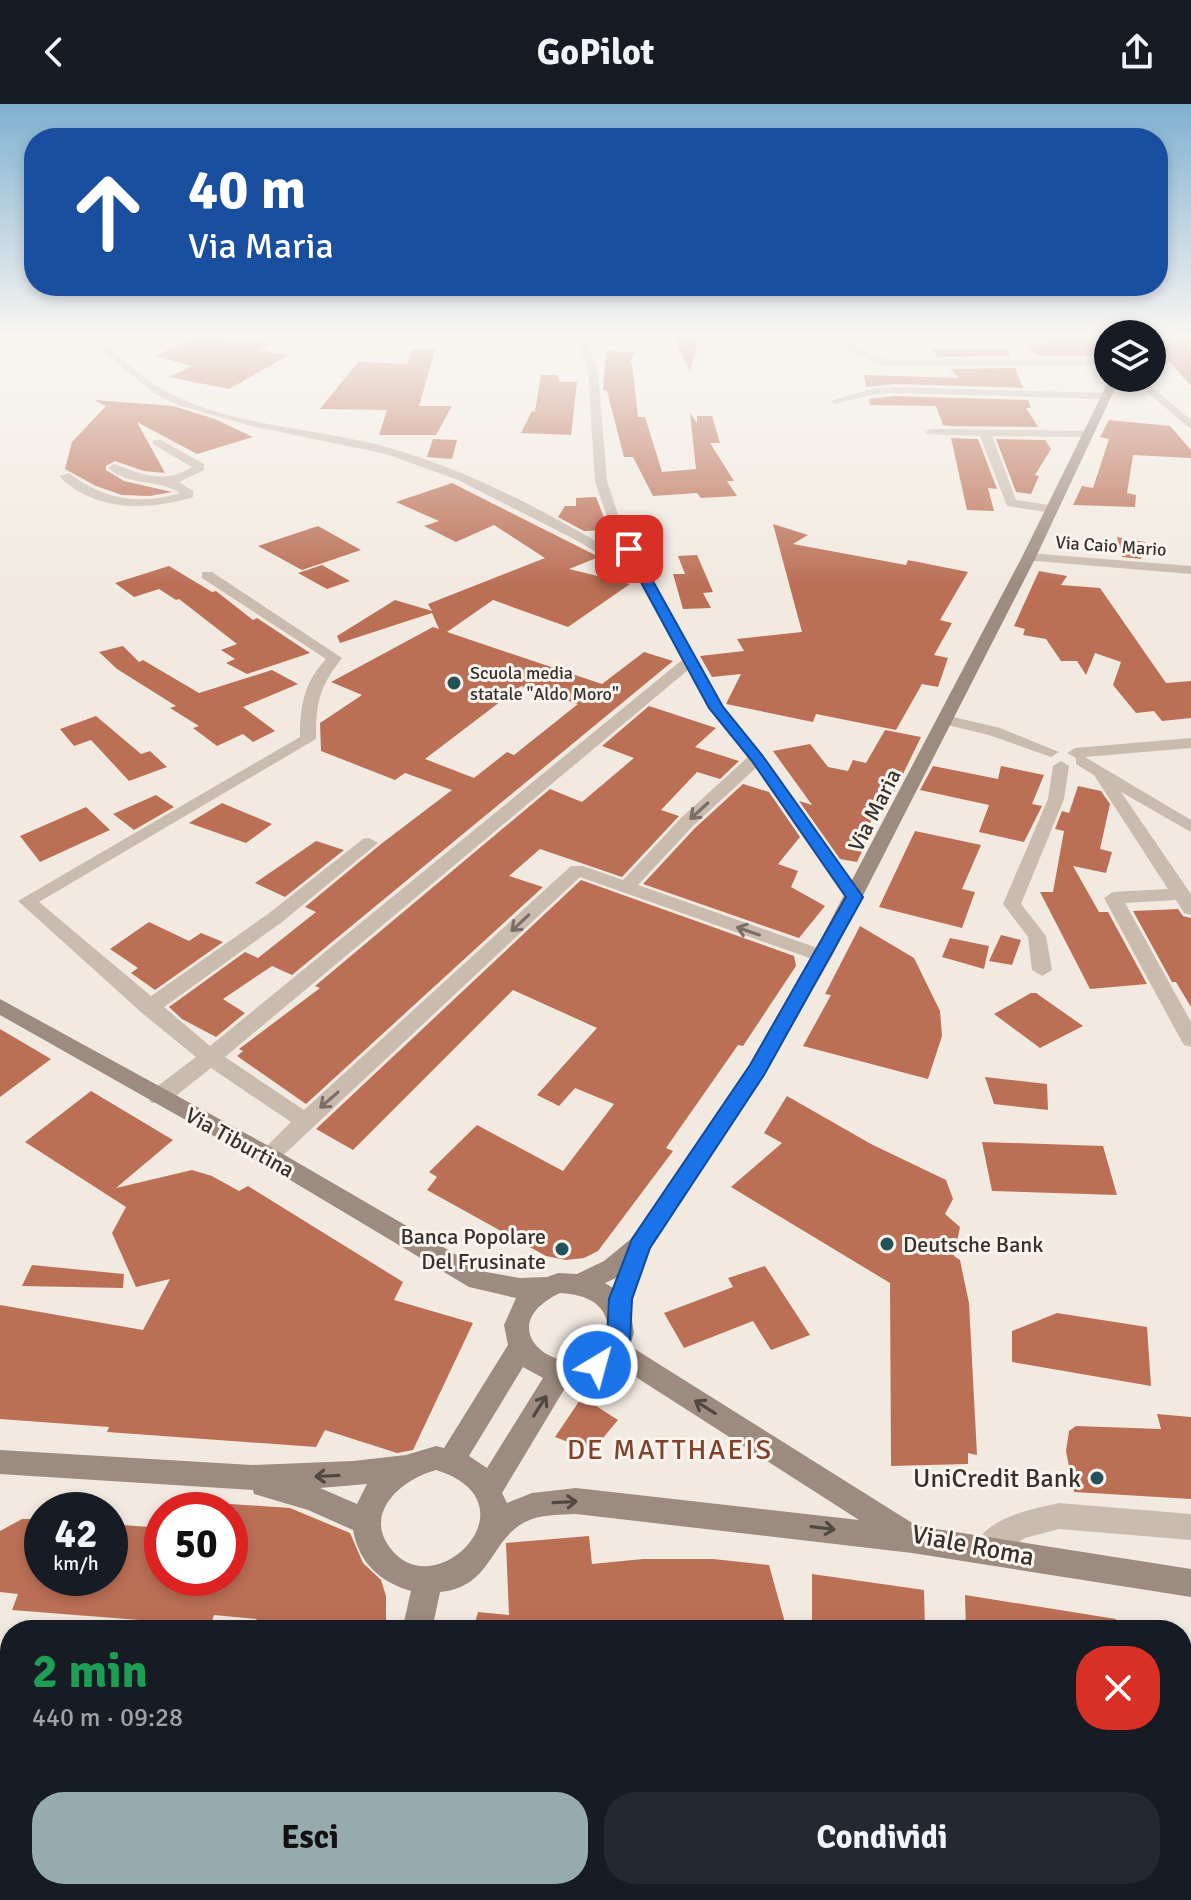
<!DOCTYPE html>
<html lang="it">
<head>
<meta charset="utf-8">
<style>
  :root { --surface:#171b24; --page:#242831; --text:#f1f3f6; --muted:#9ea1a6; --accent:#95abae }
  body { margin:0; font-family:Signika,sans-serif; background:var(--page); color:var(--text); height:100vh; display:flex; flex-direction:column; font-size:30px; white-space:nowrap }
  * { box-sizing:border-box; margin:0 }
  p { font-size:26px; color:var(--muted) }
  .icon { flex:none; width:44px; height:44px; fill:none; stroke:currentColor; stroke-width:2; stroke-linecap:round; stroke-linejoin:round }
  .map { position:relative; flex:1; overflow:hidden }
  .side { position:absolute; left:0px; top:1516px; width:1192px; height:280px; display:flex; flex-direction:column; background:var(--surface); border-radius:32px 32px 0 0; box-shadow:0 4px 12px #0003 }
  .side>* { flex:none }
  .guide { position:absolute; left:24px; top:24px; width:1144px; height:168px; border-radius:32px; box-shadow:0 4px 12px #0003; background:#1a4fa0; color:#fff; overflow:hidden }
  .controls { position:absolute; left:1094px; top:216px; display:grid; gap:16px }
  .controls a { display:grid; place-items:center; width:72px; height:72px; border-radius:50%; background:var(--surface); box-shadow:0 4px 12px #0003; font-size:40px }
  .speed { position:absolute; left:24px; top:1388px; display:flex; gap:16px; font-size:40px; font-weight:700; text-align:center }
  .speed>* { display:grid; place-content:center; width:104px; height:104px; border-radius:50%; background:var(--surface); box-shadow:0 4px 12px #0003; line-height:1 }
  .speed small { font-size:20px; font-weight:400 }
  .speed .limit { border:12px solid #d22; background:#fff; color:#111 }
  .pin { position:absolute; display:grid; place-items:center; width:68px; height:68px; color:#fff; margin:-34px; border-radius:16px; box-shadow:0 4px 12px #0006 }
  .me { position:absolute; width:88px; margin:-44px; rotate:37deg; stroke-linejoin:round; filter:drop-shadow(0 0 6px #0008) }
  .turn { display:flex; align-items:center; gap:28px; height:168px; padding:0 32px; font-size:36px }
  .turn .icon { width:104px; height:104px; stroke-width:2.5 }
  .turn b { display:block; font-size:56px; line-height:68px }
  .round { display:grid; place-items:center; flex:none; width:84px; height:84px; border-radius:32px; background:var(--page) }
  .headline { display:flex; align-items:center; justify-content:space-between; height:136px; padding:0 32px }
  h1 { font-size:48px; font-weight:700; line-height:60px; color:#1e9e55 }
  .button { display:flex; gap:16px; margin-top:auto; padding:16px 32px }
  .button a { flex:1; height:92px; border-radius:32px; background:var(--accent); color:#111; font-size:32px; font-weight:700; line-height:92px; text-align:center }
  .button a+a { background:var(--page); color:var(--text) }
  header { display:flex; justify-content:space-between; align-items:center; height:104px; padding:0 32px; background:var(--surface); font-size:36px; font-weight:700 }
  .map>svg:first-child { display:block }
  .building { fill:#bb7056; fill-rule:evenodd }
  .lines { fill:none; stroke-linecap:round; stroke-linejoin:round }
  .street { fill:#c9bbae; fill-rule:evenodd }
  .secondary { fill:#9d8b7f; fill-rule:evenodd }
  .oneway { stroke:#796f66 }
  .oneway2 { stroke:#514741 }
  .route { fill:#1a73e8; stroke:#114b97; stroke-width:2 }
  .poi-dot { fill:#245256; stroke:#f9f4ee; stroke-width:3 }
  .labels { text-anchor:middle; stroke-width:6; stroke-linejoin:round; paint-order:stroke }
  .far-street-label { font-size:18px; fill:#38302c; stroke:#f9f4ee }
  .far-poi-label { font-size:18px; fill:#38302c; stroke:#f9f4ee; text-anchor:start }
  .street-label { font-size:22px; fill:#38302c; stroke:#f9f4ee }
  .poi-label { font-size:22px; fill:#38302c; stroke:#f9f4ee; text-anchor:end }
  .near-poi-label { font-size:26px; fill:#38302c; stroke:#f9f4ee; text-anchor:end }
  .near-street-label { font-size:26px; fill:#38302c; stroke:#f9f4ee }
  .near-neighbourhood-label { font-size:28px; letter-spacing:2px; fill:#80422c; stroke:#f9f4ee }
</style>
</head>
<body>
<header><svg class="icon" aria-label="back" viewBox="0 0 24 24"><path d="M15 5l-7 7 7 7"/></svg>GoPilot<svg class="icon" aria-label="share" viewBox="0 0 24 24"><path d="M12 15V3M7 8l5-5 5 5M5 13v7h14v-7"/></svg></header>
<div class="map">
<svg width="1191" height="1796" viewBox="0 0 1191 1796">
  <rect width="100%" height="100%" fill="#f2eae1"/>
  <path class="building" d="M202 230 271 240 259 246 289 251 229 285 169 273 192 262 155 252Z
    M672 230H700L690 267Z
    M1050 230H1091L1100 252H1039L1027 241 1044 240Z
    M1144 230H1191V282L1152 238V230Z
    M1007 245 1010 252 938 253 932 246Z
    M412 246H435L419 302H452L436 331H379L387 306 320 305 358 258 407 260Z
    M606 247 635 248 629 260H632L638 313H645L662 368 696 365 690 309 697 319V312H712L720 339H710L734 377H727L737 392 701 394 697 389 653 392 633 353H624L607 287 603 286Z
    M1015 264 1023 284 895 280 866 283 864 271 959 274 950 265Z
    M541 271H558L560 278H577L571 331 521 329 532 307 535 308Z
    M895 292 1028 296 1031 304H1026L1038 323 948 322 943 321 936 302 870 301 869 295Z
    M94 296 173 302 215 315 253 333 197 350 137 318 165 369 144 367 115 357 106 362V366L124 377 172 388 150 392 122 391 96 382 65 365 72 338 106 302Z
    M1109 316 1170 322 1191 346V354L1133 351 1127 389 1136 391 1135 403 1073 401 1082 382 1093 384 1109 335 1100 333Z
    M951 334 978 335 997 385 988 384 994 407 967 406Z
    M433 335 457 336 452 355 427 353Z
    M996 335 1045 336 1051 345 1035 371 1039 372 1031 390 1016 388Z
    M452 379 599 453 569 465 630 480 568 523 493 496 447 528 602 580 644 548 673 557 292 871 272 862 223 895 245 909 216 933 182 915 169 903 245 848 258 854 316 808 305 803 381 740 452 686 405 669 395 676 321 647 320 619 362 591 331 578 433 523 439 525 432 509 340 539 337 532 395 496 432 507 428 500 545 454 494 421 456 438 424 422 439 417 396 398ZM521 582 578 600 514 651 507 648 474 674 425 655Z
    M596 393 609 426 584 427 558 413 565 402H576V394Z
    M773 420 808 431 793 440 906 461 908 456 968 468 940 516 952 519 934 551 948 554 938 583 922 580 896 626 816 610 813 618 726 600 741 570 712 573 700 552 744 547 737 535 802 528Z
    M318 422 361 446 302 466 258 442Z
    M1117 433 1145 438 1141 455 1122 453Z
    M697 451 713 488 703 489 711 504 683 505 673 470H685L678 452Z
    M322 461 350 477 327 485 298 469Z
    M169 462 212 488 216 487 253 516 257 514 310 549 247 570 226 559 235 555 221 546 237 540 179 495 176 496 159 485 134 493 115 479Z
    M1039 467 1067 472 1061 481 1100 484 1166 579 1191 577V614L1162 617 1154 607 1136 609 1113 581 1121 558 1095 549 1086 571 1077 557H1061L1046 535 1023 531 1025 525 1014 522Z
    M123 542 139 558 143 556 199 589 272 566 298 580 243 603 275 627 253 638 243 630 217 642 193 624 199 622 170 604 176 602 117 565 99 548Z
    M649 602 716 624 695 643 739 657 720 675 697 668 661 706 679 712 622 773 540 745 509 772 543 783 306 1000 237 952 243 947 239 945 320 884 315 882 550 685 582 698 634 654 602 642Z
    M96 612 141 650 150 647 167 663 129 677 91 636 74 642 60 625Z
    M885 626 921 633 886 705 878 703 862 736 867 737 857 758 840 755 799 697 812 701 773 647 810 640 828 663 848 667 853 656 866 659Z
    M933 662 998 675 1001 662 1044 671 1032 700 1042 702 1024 738 979 728 989 701 920 686Z
    M743 680 769 688 800 733 778 760 798 767 791 783 825 802 799 834 643 780 695 724Z
    M1078 682 1101 687 1110 700 1100 745 1112 748 1106 769 1073 762 1099 808H1108L1147 880 1090 885 1040 788H1053L1064 727 1055 725 1062 707 1069 709Z
    M156 691 174 703 134 726 113 710Z
    M222 699 258 714 272 720 246 739 189 719Z
    M86 703 110 726 40 758 20 732Z
    M915 727 981 741 962 785 975 788 962 824 879 803Z
    M316 737 344 746 285 793 255 779Z
    M581 776 794 852 796 862 743 942 738 941 666 1044 673 1047 598 1147 584 1154 566 1156 546 1152 427 1086 437 1073 429 1068 477 1021 563 1067 614 1000 575 984 559 1002 537 991 597 924 513 886 353 1046 316 1025Z
    M1178 805 1183 812 1191 814V903L1176 878H1172L1133 807Z
    M149 818 189 837 201 829 223 838 155 886 131 869 138 864 110 845Z
    M860 822 914 854 940 907 942 932 928 975 803 942 831 891 825 890Z
    M1001 831 1021 836 1012 861 989 857Z
    M950 834 989 842 984 865 942 853Z
    M1031 889H1036L1083 922 1040 944 994 910Z
    M0 925 51 955 0 993Z
    M985 973 1047 980 1048 1006 994 1000Z
    M91 987 173 1036 116 1084 192 1066 212 1072 239 1087 248 1082 403 1178 394 1196 473 1219 413 1346 397 1349 325 1326 316 1343 107 1328 109 1323 0 1315V1201L143 1226 170 1175 136 1183 112 1129 126 1103 25 1038Z
    M787 992 871 1040 946 1076 953 1095 945 1110 960 1123 954 1152 960 1156 969 1199 977 1351 968 1349V1360L891 1362 890 1179 731 1083 782 1039 764 1029Z
    M982 1038 1103 1042 1117 1091 992 1087Z
    M32 1161 124 1170 123 1184 22 1182Z
    M765 1162 810 1231 771 1246 753 1217 684 1244 664 1209 733 1183 728 1174Z
    M1057 1209 1147 1223 1151 1282 1012 1258V1227Z
    M582 1293 618 1316 592 1347 555 1333Z
    M1157 1310 1191 1313V1395L1074 1388 1066 1347 1069 1327 1076 1322 1161 1325Z
    M230 1400 290 1404 350 1429 363 1459 381 1476 386 1492V1526H267L256 1515 214 1511 209 1526H188L190 1520 12 1506 18 1490 0 1488V1427L22 1415H42V1474H110V1420L162 1424V1474H230Z
    M589 1432 592 1460 643 1455H713L769 1461 787 1526H473L478 1508 509 1511 506 1439Z
    M812 1470 924 1486 925 1526H812Z
    M965 1491 1116 1515 1115 1526H966Z"/>
  <g class="lines">
    <path class="street" d="M82 230H93C116 248 139 272 164 286 230 324 322 323 393 345 476 369 555 412 629 457L609 419 595 377 588 268 575 230H585L598 268 607 377 621 419 723 602 763 651 863 793 854 799 847 797 756 664 693 722 638 781 829 848 832 852 829 856H815L580 773 276 1058 268 1061 260 1058 257 1052 291 1018 211 964 167 999H151L148 993 151 987 196 953 142 909 18 797 300 633C300 601 304 579 326 555L202 474V468H212L342 554C319 584 316 597 316 635L39 798 151 892 268 810 363 735 369 734 378 739 282 818 164 903 210 942 682 556 637 472 574 435 458 376 386 350 251 322 181 302 155 290ZM688 566 708 604 748 653 681 714 623 776 583 762H571L304 1006 225 953Z
      M833 230H843L860 246 886 256 1108 255V261L885 262 852 250Z
      M1048 232 1044 237 989 241 984 238 989 235Z
      M1130 274H1141L1191 316V325Z
      M895 283 1105 289 1110 292 1105 295 895 289 875 290 835 300 830 297 875 284Z
      M931 325 1087 327 1093 330 1087 333 992 332 1016 396 1056 402V408L1052 409 1007 402 980 332 927 330 925 328Z
      M153 336H161L204 360V366L179 378 193 387V393C149 407 94 408 59 372L69 369C102 395 140 402 180 389 158 374 129 383 108 364L114 360C141 370 164 381 192 363L153 340Z
      M1029 449 1191 462V470L1024 456V450Z
      M945 611 1000 624 1059 648 1051 653 989 631 939 619 937 616Z
      M1191 634V644L1085 653 1191 716V728L1121 688 1191 790V811L1184 809 1176 796 1125 799 1191 918V943L1184 941 1181 936 1104 794 1113 788 1168 785 1094 671 1076 660V654L1067 649 1075 644Z
      M1061 657 1069 662 1064 695 1021 800 1046 832 1052 866 1042 872 1032 866 1028 833 1003 800 1048 695 1053 662Z
      M1059 1399 1191 1410V1436L1059 1425 1025 1434 987 1459 977 1455 973 1445C986 1413 1029 1406 1059 1399Z"/>
    <path class="secondary" d="M1110 274H1120L1036 453 832 852 764 971 648 1148 633 1195 631 1210 634 1229 630 1242 917 1422 1191 1465V1493L912 1449 576 1410C560 1411 540 1410 525 1418 489 1437 492 1483 440 1488L432 1526H402L411 1487C380 1478 359 1459 353 1426L308 1406 254 1390 253 1386 0 1370V1346L252 1361 353 1357 406 1351 436 1342 444 1344 508 1241 504 1221 516 1194 469 1183 260 1058 0 911V895L276 1046 486 1168 520 1174 547 1173 558 1169 577 1170 604 1157 632 1134 750 961 812 852 1022 453ZM616 1174 613 1184 605 1179ZM560 1189C588 1191 607 1199 609 1229 587 1295 476 1229 560 1189ZM617 1261 859 1416 576 1384 532 1389 507 1399 502 1389 568 1279 594 1274ZM523 1263 543 1274 487 1364 469 1352ZM436 1366C539 1398 436 1503 391 1445 362 1409 402 1375 436 1366ZM367 1380 357 1400 320 1384Z
      M333 1786H367L364 1796H330Z"/>
  </g>
  <defs><path id="oneway-shaft" d="M-6 0H5M1.5-3L5.5 0L1.5 3" fill="none" stroke-width="1.6" stroke-linecap="round" stroke-linejoin="round" transform="scale(2)"/></defs>
  <g class="oneway">
    <use href="#oneway-shaft" transform="translate(699 707) rotate(138)"/>
    <use href="#oneway-shaft" transform="translate(520 819) rotate(137)"/>
    <use href="#oneway-shaft" transform="translate(748 827) rotate(-161)"/>
    <use href="#oneway-shaft" transform="translate(329 996) rotate(139)"/>
  </g>
  <g class="oneway2">
    <use href="#oneway-shaft" transform="translate(540 1302) rotate(-58)"/>
    <use href="#oneway-shaft" transform="translate(705 1303) rotate(-148)"/>
    <use href="#oneway-shaft" transform="translate(327 1372) rotate(177)"/>
    <use href="#oneway-shaft" transform="translate(565 1398) rotate(-3)"/>
    <use href="#oneway-shaft" transform="translate(823 1424) rotate(7)"/>
  </g>
  <linearGradient id="sky" x2="0" y2="1"><stop stop-color="#7fb0d0"/><stop offset="0.48" stop-color="#f9f6f2"/><stop offset="1" stop-color="#f9f6f2" stop-opacity="0"/></linearGradient>
  <rect width="1191" height="481" fill="url(#sky)"/>
  <path class="route" d="M629 441 635 445 723 603 762 651 863 793 764 971 650 1144 632 1195 630 1236 615 1261 597 1271 589 1268 586 1261 607 1234 609 1195 632 1135 750 961 846 793 752 657 709 604 623 445Z"/>
  <g class="poi-dot">
    <circle cx="454" cy="579" r="8"/>
    <circle cx="887" cy="1140" r="8"/>
    <circle cx="562" cy="1145" r="8"/>
    <circle cx="1097" cy="1374" r="8"/>
  </g>
  <g class="labels">
    <g class="far-street-label">
      <text transform="translate(1111 442) rotate(4)" y="6">Via Caio Mario</text>
    </g>
    <g class="far-poi-label">
      <text x="470" y="575">Scuola media<tspan x="470" dy="21">statale "Aldo Moro"</tspan></text>
    </g>
    <g class="street-label">
      <text transform="translate(874 706) rotate(-63)" y="8">Via Maria</text>
      <text transform="translate(240 1038) rotate(29)" y="8">Via Tiburtina</text>
    </g>
    <g class="poi-label">
      <text x="546" y="1140">Banca Popolare<tspan x="546" dy="25">Del Frusinate</tspan></text>
      <text x="903" y="1148" text-anchor="start">Deutsche Bank</text>
    </g>
    <g class="near-poi-label">
      <text x="1081" y="1383">UniCredit Bank</text>
    </g>
    <g class="near-street-label">
      <text transform="translate(973 1441) rotate(11)" y="9">Viale Roma</text>
    </g>
    <g class="near-neighbourhood-label">
      <text x="670" y="1355">DE MATTHAEIS</text>
    </g>
  </g>
</svg>
<div class="controls">
<a><svg class="icon" aria-label="layers" viewBox="0 0 24 24"><path d="M12 4l9 5-9 5-9-5zM3 14l9 5 9-5"/></svg></a>
</div>
<div class="speed"><div>42<small>km/h</small></div><div class="limit">50</div></div>
<div class="pin" style="left:629px;top:445px;background:#d93025"><svg class="icon" aria-label="arrive" viewBox="0 0 24 24"><path d="M6 21V4h12l-3 4 3 4H6"/></svg></div>
<svg class="me" style="left:597px;top:1261px" viewBox="-20 -20 40 40"><circle r="17" fill="#1a73e8" stroke="#fff" stroke-width="3"/><path d="M0-11L8 9 0 5-8 9z" fill="#fff"/></svg>
<div class="guide">
<div class="turn"><svg class="icon" aria-label="ahead" viewBox="0 0 24 24"><path d="M12 20V5M6 11l6-6 6 6"/></svg><div><b>40 m</b>Via Maria</div></div>
</div>
<section class="side">
<div class="headline"><div><h1>2 min</h1><p>440 m · 09:28</p></div><a class="round" style="background:#d93025;color:#fff"><svg class="icon" aria-label="close" viewBox="0 0 24 24"><path d="M6 6l12 12M18 6L6 18"/></svg></a></div>
<div class="button"><a>Esci</a><a>Condividi</a></div>
</section>
</div>
</body>
</html>
